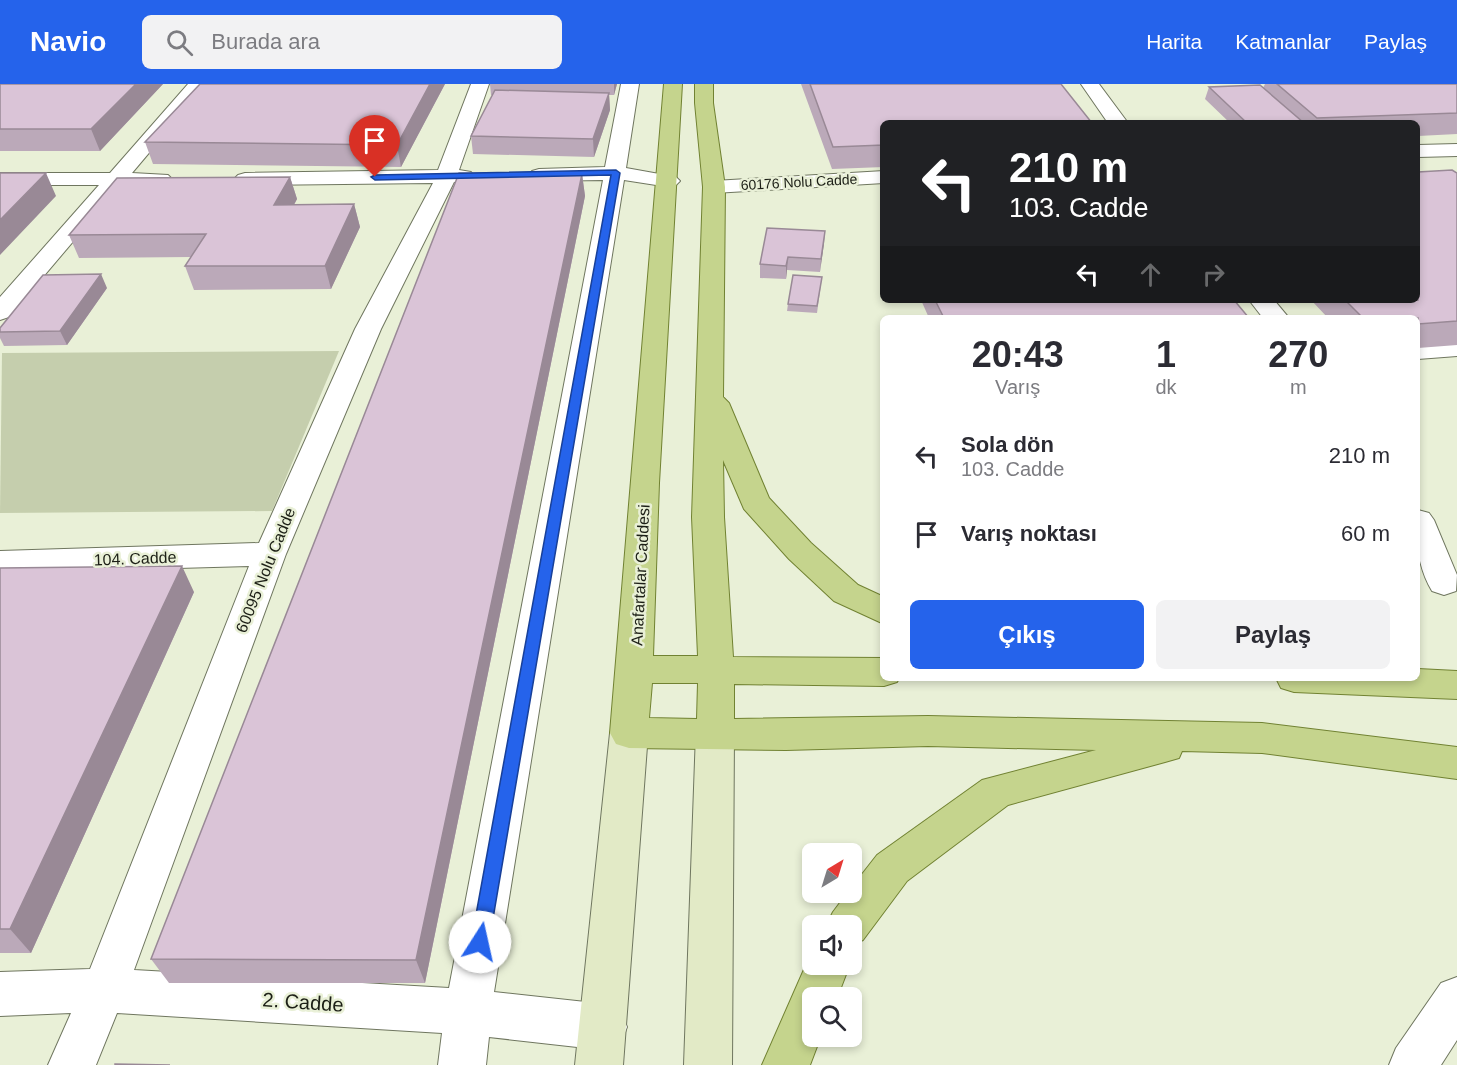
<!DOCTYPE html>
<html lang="tr">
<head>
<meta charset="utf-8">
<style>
  :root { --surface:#fff; --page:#f2f2f3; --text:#2b2b33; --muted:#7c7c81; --accent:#2563eb }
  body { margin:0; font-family:Arial,sans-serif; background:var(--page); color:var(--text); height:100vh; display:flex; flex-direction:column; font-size:22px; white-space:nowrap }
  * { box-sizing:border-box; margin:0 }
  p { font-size:20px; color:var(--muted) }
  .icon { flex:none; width:33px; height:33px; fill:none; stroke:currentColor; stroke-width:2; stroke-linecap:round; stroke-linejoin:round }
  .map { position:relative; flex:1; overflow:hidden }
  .side { position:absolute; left:880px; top:231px; width:540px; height:366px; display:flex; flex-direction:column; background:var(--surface); border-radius:9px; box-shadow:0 3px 9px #0003 }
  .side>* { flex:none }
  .guide { position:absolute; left:880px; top:36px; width:540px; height:183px; border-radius:9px; box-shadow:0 3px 9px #0003; background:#202124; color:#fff; overflow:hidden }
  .needle { width:39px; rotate:38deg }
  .fabs { position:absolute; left:802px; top:759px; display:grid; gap:12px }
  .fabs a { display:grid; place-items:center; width:60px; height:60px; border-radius:9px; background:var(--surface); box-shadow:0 3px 9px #0003; font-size:30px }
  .pin { position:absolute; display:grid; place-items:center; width:51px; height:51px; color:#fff; margin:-62px -26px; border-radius:50% 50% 50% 0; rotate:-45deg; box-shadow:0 0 6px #0007 }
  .pin .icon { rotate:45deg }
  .me { position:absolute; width:66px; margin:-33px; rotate:10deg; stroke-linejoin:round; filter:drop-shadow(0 0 4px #0008) }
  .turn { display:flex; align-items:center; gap:21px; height:126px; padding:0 30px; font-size:27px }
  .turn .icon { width:78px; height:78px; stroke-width:2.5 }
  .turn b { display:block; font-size:42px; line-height:51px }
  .lanes { display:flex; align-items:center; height:57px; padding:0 30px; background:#0003; justify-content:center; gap:30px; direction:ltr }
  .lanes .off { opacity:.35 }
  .eta { display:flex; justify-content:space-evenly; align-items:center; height:102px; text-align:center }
  .eta b { font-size:36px; font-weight:700; line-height:42px }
  .cta { display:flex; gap:12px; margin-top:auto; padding:12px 30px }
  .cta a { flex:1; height:69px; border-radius:9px; background:var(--accent); color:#fff; font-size:24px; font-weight:700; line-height:69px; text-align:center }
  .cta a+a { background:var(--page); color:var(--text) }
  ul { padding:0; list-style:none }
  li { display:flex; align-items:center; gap:18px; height:78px; padding:0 30px }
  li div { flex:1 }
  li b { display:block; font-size:22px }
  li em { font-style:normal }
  header { display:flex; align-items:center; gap:36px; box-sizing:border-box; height:84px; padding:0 30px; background:var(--accent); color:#fff }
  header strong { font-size:28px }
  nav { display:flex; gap:33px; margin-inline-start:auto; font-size:21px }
  .search { width:420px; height:54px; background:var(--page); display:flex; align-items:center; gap:15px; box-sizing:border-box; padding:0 21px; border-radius:9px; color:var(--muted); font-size:22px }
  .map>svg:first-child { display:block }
  .green { fill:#c5cead }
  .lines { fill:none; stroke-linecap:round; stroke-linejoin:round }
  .minor-casing { stroke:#6f765f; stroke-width:2 }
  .secondary-casing { stroke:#6f765f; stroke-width:2 }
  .primary-casing { stroke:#718232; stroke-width:2 }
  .minor { fill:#fff; fill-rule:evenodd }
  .secondary { fill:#e2eac6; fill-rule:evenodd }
  .primary { fill:#c5d48d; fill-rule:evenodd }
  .wall { fill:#bba9b9 }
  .shaded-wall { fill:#998996 }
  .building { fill:#dac4d7; stroke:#998996; stroke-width:1.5 }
  .route { fill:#2563eb; stroke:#184099; stroke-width:1.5 }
  .labels { text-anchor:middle; stroke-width:5; stroke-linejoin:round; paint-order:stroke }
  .far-street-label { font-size:14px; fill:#1c1f16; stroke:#e9f0d7 }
  .street-label { font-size:16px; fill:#1c1f16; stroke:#e9f0d7 }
  .near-street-label { font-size:20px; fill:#1c1f16; stroke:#e9f0d7 }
</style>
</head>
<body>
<header>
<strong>Navio</strong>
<div class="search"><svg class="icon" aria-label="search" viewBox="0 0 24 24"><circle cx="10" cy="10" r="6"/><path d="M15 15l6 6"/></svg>Burada ara</div>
<nav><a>Harita</a><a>Katmanlar</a><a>Paylaş</a></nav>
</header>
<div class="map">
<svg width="1457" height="981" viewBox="0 0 1457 981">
  <rect width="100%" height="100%" fill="#e9f0d7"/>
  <path class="green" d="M339 267 272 427 0 429 2 269Z"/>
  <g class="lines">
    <defs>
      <path id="minor" d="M188 0H207L132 89 168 91 172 95 168 99 121 101 9 233 0 236V213L99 101H0V89H110Z
        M471 0H489L459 86 471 88 474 92 471 96 454 98 381 245 286 470 134 886 449 904 603 96 539 97 532 95 529 91 532 87 539 85 605 83 621 0H639L626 84 676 93 680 97 676 101 669 103 624 96 494 908 604 920 621 927 627 943 621 959 604 966 489 953 486 981H438L442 949 117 929 96 981H48L71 929 0 932V888L90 885 249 482 0 489V467L259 459 355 245 433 99 245 101 238 99 234 95 238 91 245 89 438 86Z
        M1081 0H1099L1128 39H1108Z
        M1457 60V72L1418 73V61Z
        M884 87V99L714 109 706 108 703 103 706 98 714 97Z
        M1249 216H1274L1289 234H1263Z
        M1457 256V272L1418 275V259Z
        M1418 426 1429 429 1434 436 1457 491 1456 507 1444 511 1432 507C1417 482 1415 454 1418 426Z
        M1457 893V956L1441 981H1389L1396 964 1441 899Z"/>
      <path id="secondary" d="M629 634 642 638 648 649 623 981H575L610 649 616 638Z
        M715 634 728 638 734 649 732 981H684L696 649 702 638Z"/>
      <path id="primary" d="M664 0H682L659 399 653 572H698L692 433 703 103 695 19V0H713V19L725 103 723 313 729 319 769 414 811 459 858 501 884 513V540L834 517 789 475 744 425 723 376 724 433 733 573 884 574V594H899L897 598 884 602 734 600V635L928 632 1262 639 1457 663V695L1262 669 1182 667 1179 674 1165 678 1008 721 907 797 863 856 852 861V842H826L833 828 848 808H852V803L877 771 982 696 1096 666 928 662 786 666 629 664 616 660 610 649ZM652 599H698L697 635 649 634Z
        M1418 585 1457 587V615L1294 608 1281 604 1276 594H1418Z
        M813 865V880H850L837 914H813V952H821L810 981H762Z"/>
    </defs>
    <use href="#minor" class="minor-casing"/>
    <use href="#secondary" class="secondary-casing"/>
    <use href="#primary" class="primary-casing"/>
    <use href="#minor" class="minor"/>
    <use href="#secondary" class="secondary"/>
    <use href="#primary" class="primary"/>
  </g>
  <path class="wall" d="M0 0H163L100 67H0Z
    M445 0 401 83 153 80 145 58Z
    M490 0H617L614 11H609L610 26 594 73 473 70 471 52 493 11H491Z
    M801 0H1061L884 39V83L832 85Z
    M1265 0H1457V50L1418 52V39H1230L1205 15 1209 3 1263 4Z
    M1457 89V261L1418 264V234H1328L1311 216H1418Z
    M582 90 585 112 425 899H169L151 875Z
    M290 93 297 115 294 121 354 120 360 143 331 205 194 206 185 182 191 173 79 174 69 151Z
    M884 106V133L881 128Z
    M825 147 820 188 787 186 786 195 760 194V180Z
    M822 193 817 229 787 227 788 220Z
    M107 204 67 261 4 262 0 254V244Z
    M921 216H1234L1249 234H929Z
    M0 484 194 508 31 869H0Z"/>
  <path class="shaded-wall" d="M136 0H163L100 67 91 45Z
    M430 0H445L401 83 397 61Z
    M614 0H617L614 11Z
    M609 9 610 26 594 73 593 55Z
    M46 89 56 112 0 171V136Z
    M582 90 585 112 425 899 416 876Z
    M290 93 297 115 281 144 274 121Z
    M354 120 360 143 331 205 325 182Z
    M825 147 824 160 820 188 821 175Z
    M788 173 787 186 786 195V182Z
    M101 190 107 204 67 261 60 247Z
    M182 482 194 508 31 869 10 845Z"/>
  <path class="building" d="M0 0H136L91 45H0Z
    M200 0H430L397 61 145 58Z
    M810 0H1061L1092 39H884V61L833 63Z
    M1277 0H1457V29L1317 34Z
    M1260 1 1304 39H1247L1209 3Z
    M495 6 609 9 593 55 471 52Z
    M1452 86 1457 89V237L1418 240V234H1363L1345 216H1418V88Z
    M0 89H46L0 136Z
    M459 89 582 90 416 876 151 875Z
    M290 93 274 121 354 120 325 182H185L206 150 69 151 117 94Z
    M767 144 825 147 821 175 788 173 786 182 760 180Z
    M101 190 60 247 0 248V244L43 191Z
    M793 191 822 193 817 222 788 220Z
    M935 216H1234L1249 234H944Z
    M182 482 10 845H0V484Z
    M115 980 170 981H115Z"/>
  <path class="route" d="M616 86 620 89 489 858 487 864 480 867 474 864 471 858 611 91 375 96 371 93 375 91Z"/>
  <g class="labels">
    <g class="far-street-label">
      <text transform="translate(799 98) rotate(-3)" y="5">60176 Nolu Cadde</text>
    </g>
    <g class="street-label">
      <text transform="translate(135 474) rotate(-2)" y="6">104. Cadde</text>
      <text transform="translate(265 486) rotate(-68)" y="6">60095 Nolu Cadde</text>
      <text transform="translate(640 491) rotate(-87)" y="6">Anafartalar Caddesi</text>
    </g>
    <g class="near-street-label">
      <text transform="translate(303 918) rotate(4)" y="7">2. Cadde</text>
    </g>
  </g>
</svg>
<div class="fabs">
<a><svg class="needle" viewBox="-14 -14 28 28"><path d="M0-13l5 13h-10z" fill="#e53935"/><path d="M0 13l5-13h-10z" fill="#7c7c81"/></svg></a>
<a><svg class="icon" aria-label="sound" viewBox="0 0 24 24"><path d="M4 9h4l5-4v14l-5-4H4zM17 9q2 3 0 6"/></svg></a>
<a><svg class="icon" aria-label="search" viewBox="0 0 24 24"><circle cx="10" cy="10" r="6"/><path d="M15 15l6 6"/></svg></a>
</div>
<div class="pin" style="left:375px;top:93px;background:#d93025"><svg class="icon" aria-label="arrive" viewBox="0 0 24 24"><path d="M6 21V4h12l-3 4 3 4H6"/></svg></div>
<svg class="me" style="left:480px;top:858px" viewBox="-20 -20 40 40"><circle r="19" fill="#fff"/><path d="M0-13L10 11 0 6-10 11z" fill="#2563eb"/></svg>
<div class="guide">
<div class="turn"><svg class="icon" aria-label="left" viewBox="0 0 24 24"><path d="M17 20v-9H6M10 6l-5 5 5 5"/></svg><div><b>210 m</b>103. Cadde</div></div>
<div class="lanes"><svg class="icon" aria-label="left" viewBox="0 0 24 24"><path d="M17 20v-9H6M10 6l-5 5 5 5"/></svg><svg class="icon off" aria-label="ahead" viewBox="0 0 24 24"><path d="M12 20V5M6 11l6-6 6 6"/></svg><svg class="icon off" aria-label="right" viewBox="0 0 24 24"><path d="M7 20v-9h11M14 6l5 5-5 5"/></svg></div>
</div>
<section class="side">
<div class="eta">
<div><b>20:43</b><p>Varış</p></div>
<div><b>1</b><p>dk</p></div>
<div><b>270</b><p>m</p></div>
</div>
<ul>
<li><svg class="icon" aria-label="left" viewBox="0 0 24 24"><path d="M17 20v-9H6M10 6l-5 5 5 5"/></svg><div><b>Sola dön</b><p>103. Cadde</p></div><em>210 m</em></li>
<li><svg class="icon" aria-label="arrive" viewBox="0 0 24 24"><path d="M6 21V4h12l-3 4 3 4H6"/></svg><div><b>Varış noktası</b></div><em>60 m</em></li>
</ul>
<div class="cta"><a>Çıkış</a><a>Paylaş</a></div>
</section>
</div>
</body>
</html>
